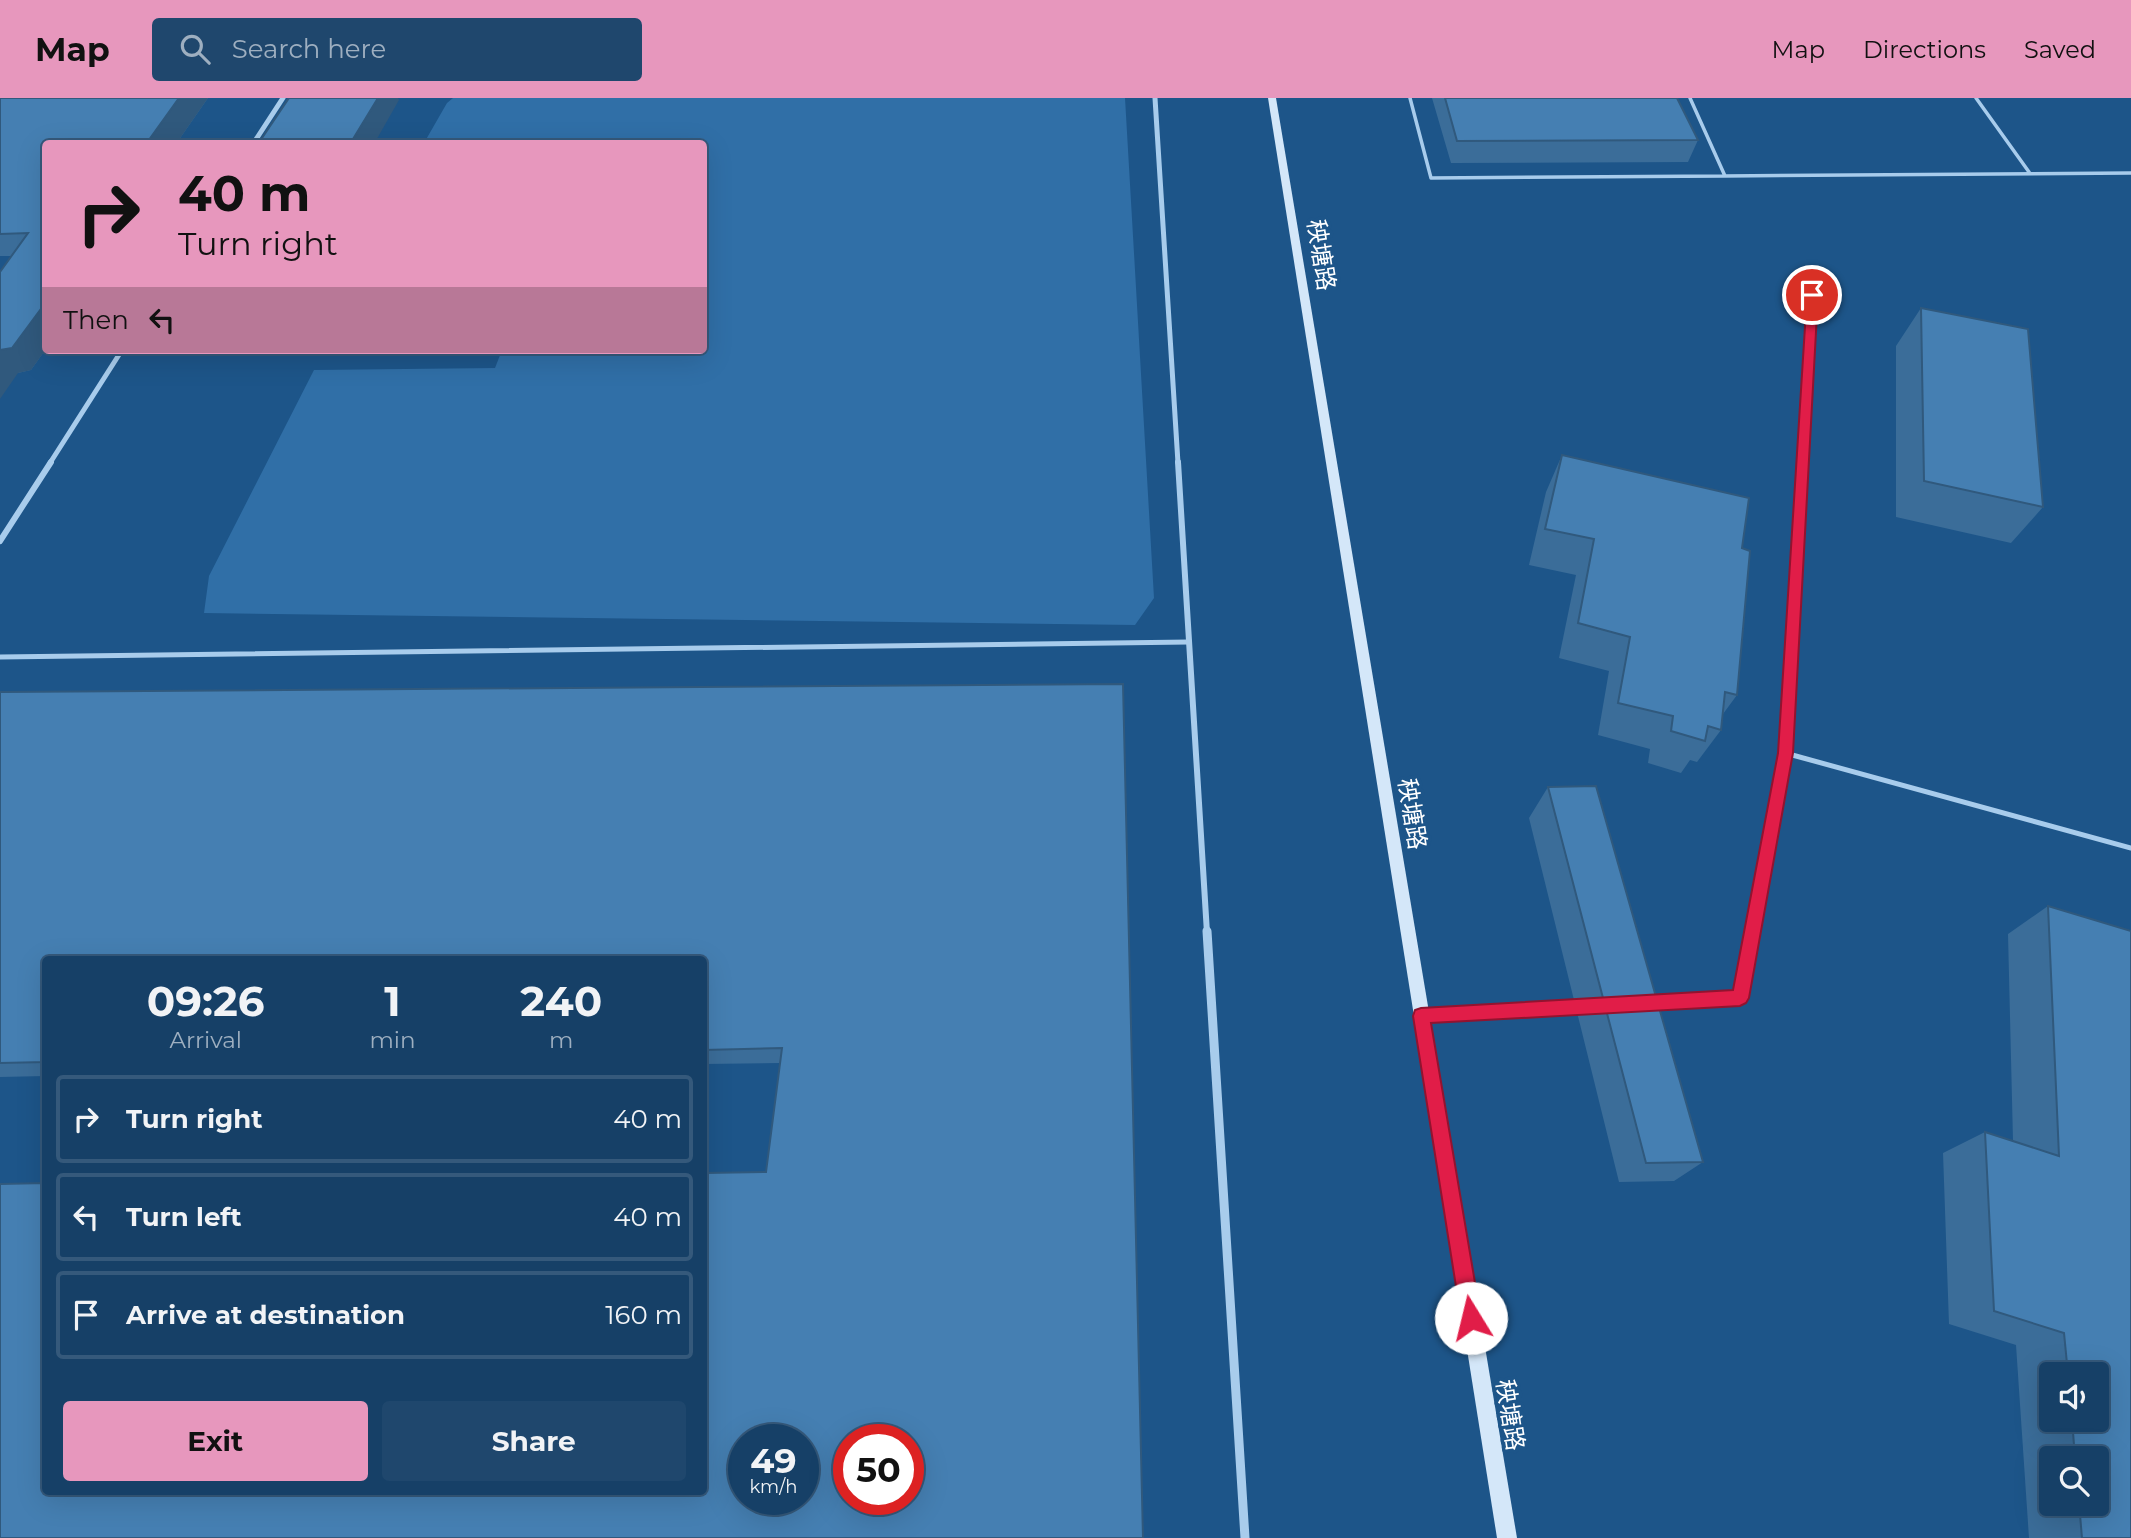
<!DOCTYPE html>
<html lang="en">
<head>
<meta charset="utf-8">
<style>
  :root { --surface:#164067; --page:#1f476d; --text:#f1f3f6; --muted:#9eafc0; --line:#35597b; --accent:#e797bd }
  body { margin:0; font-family:Montserrat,"Noto Sans SC",sans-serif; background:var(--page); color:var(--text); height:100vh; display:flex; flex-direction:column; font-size:26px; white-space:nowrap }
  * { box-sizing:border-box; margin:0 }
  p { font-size:23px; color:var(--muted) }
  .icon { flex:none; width:38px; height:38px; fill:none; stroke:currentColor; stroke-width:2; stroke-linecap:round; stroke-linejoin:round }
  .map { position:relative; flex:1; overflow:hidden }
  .side { position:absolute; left:42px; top:858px; width:665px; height:539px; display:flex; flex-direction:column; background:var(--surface); border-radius:7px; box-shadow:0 7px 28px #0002,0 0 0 2px var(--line) }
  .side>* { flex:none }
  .banner { position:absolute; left:42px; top:42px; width:665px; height:214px; border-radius:7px; box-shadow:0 7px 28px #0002,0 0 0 2px var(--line); background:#e797bd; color:#111; overflow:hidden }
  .fabs { position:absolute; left:2039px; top:1264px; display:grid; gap:14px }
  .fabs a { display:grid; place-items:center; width:70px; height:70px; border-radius:7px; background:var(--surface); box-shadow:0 7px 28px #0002,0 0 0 2px var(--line); font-size:35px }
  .speed { position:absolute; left:728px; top:1326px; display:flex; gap:14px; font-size:35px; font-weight:700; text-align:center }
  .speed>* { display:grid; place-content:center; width:91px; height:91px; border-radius:50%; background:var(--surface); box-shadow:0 7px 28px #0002,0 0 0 2px var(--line); line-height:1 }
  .speed small { font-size:18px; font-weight:400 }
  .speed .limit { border:10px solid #d22; background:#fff; color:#111 }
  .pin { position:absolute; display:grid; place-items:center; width:60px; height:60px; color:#fff; margin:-30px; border:4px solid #fff; border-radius:50%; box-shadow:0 2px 7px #0007 }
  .me { position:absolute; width:77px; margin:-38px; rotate:351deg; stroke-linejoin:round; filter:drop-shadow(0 0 5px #0008) }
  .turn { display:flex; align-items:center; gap:24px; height:147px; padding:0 21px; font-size:32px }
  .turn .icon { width:91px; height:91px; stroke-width:2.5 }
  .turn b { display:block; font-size:49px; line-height:60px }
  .then { display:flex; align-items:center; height:66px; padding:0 21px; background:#0003; gap:14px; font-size:26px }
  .eta { display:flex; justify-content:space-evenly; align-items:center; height:119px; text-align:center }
  .eta b { font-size:42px; font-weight:700; line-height:49px }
  .cta { display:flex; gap:14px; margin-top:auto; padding:14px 21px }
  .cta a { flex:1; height:80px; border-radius:7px; background:var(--accent); color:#111; font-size:28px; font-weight:700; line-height:80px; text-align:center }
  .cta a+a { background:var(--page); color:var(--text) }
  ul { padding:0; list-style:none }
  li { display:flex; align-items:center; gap:21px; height:88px; margin:0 14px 10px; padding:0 7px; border:4px solid var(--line); border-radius:7px }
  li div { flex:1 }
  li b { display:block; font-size:26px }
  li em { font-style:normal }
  header { display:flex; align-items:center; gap:42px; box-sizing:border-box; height:98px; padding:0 35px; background:var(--accent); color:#111 }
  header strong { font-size:33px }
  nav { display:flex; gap:38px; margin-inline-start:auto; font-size:24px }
  .search { width:490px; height:63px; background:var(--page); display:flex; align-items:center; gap:18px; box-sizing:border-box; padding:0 24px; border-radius:7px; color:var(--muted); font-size:26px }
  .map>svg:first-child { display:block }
  .green { fill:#306fa7 }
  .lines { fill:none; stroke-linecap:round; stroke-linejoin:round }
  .lane-far2 { stroke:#a8ccec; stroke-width:3.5 }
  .lane-far1 { stroke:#a8ccec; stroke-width:5 }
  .lane { stroke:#a8ccec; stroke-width:6 }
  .street-far2 { stroke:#a8ccec; stroke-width:5 }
  .street-far1 { stroke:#a8ccec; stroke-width:6 }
  .street { stroke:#a8ccec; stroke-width:9 }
  .secondary { fill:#d4e7f9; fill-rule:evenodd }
  .wall { fill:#3b6d99; fill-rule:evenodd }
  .shaded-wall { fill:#30597d }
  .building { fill:#457fb2; stroke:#30597d; stroke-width:2; fill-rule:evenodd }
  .route { fill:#e11d48; stroke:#92132f; stroke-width:2 }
  .labels { text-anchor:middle; stroke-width:7; stroke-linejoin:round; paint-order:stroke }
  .street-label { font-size:24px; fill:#fff; stroke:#1d5589 }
</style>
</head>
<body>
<header>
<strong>Map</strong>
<div class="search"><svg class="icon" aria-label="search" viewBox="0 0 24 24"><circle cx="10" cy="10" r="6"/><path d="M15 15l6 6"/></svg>Search here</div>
<nav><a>Map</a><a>Directions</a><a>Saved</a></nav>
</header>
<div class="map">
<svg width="2131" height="1440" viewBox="0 0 2131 1440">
  <rect width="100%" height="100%" fill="#1d5589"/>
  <path class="green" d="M453 0H1125L1154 500 1135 527 204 515 209 478 314 272 495 270 502 252H704V46L424 45 447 5Z"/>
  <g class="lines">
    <path class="lane-far2" d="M1410 0 1431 80 1725 78
      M1690 0 1725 78 2131 75
      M1976 0 2029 74
      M1802 365 1812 197"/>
    <path class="lane-far1" d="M0 559 1189 544
      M1785 655 1802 364
      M1752 835 1785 655 2131 750"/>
    <path class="lane" d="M1650 905 1740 900 1752 833
      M1423 918 1581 909"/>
    <path class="street-far2" d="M1155 0 1178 365
      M253 46 283 0
      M50 365 122 252"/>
    <path class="street-far1" d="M1178 364 1207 835
      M0 443 51 364"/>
    <path class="street" d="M1207 833 1245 1440"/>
    <path class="secondary" d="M1268 0H1276L1517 1440H1497Z"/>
  </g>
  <path class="wall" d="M0 0H208L176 46H46V251L31 272 18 275 12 158H0Z
    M1432 0H1677L1698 42 1688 64 1451 65Z
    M1921 210 2043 409 2011 445 1896 419V248Z
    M1562 357 1742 450 1737 597 1723 616 1721 632 1697 664 1690 662 1681 675 1648 665 1650 651 1598 637 1609 573 1559 560 1576 477 1529 467 1546 394Z
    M1123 586 766 1074 780 965 704 966V861H46V978L0 979V594Z
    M1548 689 1703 1064 1674 1083 1619 1084 1529 720Z
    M2048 808 2131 1440H2029L2016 1247 1949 1226 1943 1055 1985 1034 2013 1043 2008 836ZM2051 1276H2096V1321H2051ZM2051 1360H2096V1405H2051Z"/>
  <path class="shaded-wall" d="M179 0H208L176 46H146Z
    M378 0H398L399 2 374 46H350Z
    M46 204V251L31 272 18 275 0 301V252Z"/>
  <path class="building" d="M0 0H179L146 46H46V204L12 250 0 252V174L28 135 0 136Z
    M289 0H378L350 46H258Z
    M1445 0H1677L1698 42 1457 43Z
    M1921 210 2028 231 2043 409 1924 383Z
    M1562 357 1749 400 1742 450 1750 453 1737 597 1725 594 1721 632 1708 628 1705 643 1671 633 1673 618 1618 605 1630 539 1578 525 1594 441 1545 431Z
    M1123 586 1143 1440H0V1086L46 1085V1393H704V1075L766 1074 782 950 704 952V861H46V964L0 965V594ZM744 1342H803V1402H744ZM849 1342H908V1402H849Z
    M1596 688 1703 1064 1646 1065 1548 689Z
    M2048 808 2131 833V1440H2082L2079 1405H2096V1360H2075L2072 1321H2096V1276H2068L2064 1235 1994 1213 1985 1034 2059 1058Z"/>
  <path class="route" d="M1812 194 1818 197 1793 655 1749 900 1746 905 1740 908 1431 925 1481 1220 1478 1227 1471 1230 1464 1227 1461 1220 1413 918 1415 912 1421 910 1733 892 1778 655 1807 197Z"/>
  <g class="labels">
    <g class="street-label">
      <text transform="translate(1321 157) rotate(81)" y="8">秧塘路</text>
      <text transform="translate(1412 716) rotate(81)" y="8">秧塘路</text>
      <text transform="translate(1510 1317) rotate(81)" y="8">秧塘路</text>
    </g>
  </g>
</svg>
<div class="fabs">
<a><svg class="icon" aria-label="sound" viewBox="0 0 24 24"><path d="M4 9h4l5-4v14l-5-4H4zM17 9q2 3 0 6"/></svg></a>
<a><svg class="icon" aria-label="search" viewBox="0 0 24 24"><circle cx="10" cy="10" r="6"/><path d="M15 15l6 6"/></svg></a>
</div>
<div class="speed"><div>49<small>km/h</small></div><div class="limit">50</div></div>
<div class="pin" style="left:1812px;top:197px;background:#d93025"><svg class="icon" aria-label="arrive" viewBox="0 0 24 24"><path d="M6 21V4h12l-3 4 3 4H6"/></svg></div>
<svg class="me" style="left:1471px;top:1220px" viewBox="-20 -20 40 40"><circle r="19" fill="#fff"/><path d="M0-13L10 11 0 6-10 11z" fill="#e11d48"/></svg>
<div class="banner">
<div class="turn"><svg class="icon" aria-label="right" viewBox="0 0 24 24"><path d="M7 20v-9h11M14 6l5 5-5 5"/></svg><div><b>40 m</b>Turn right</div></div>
<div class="then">Then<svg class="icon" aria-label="left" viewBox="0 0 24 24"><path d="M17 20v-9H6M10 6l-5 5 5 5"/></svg></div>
</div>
<section class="side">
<div class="eta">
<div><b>09:26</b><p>Arrival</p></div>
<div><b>1</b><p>min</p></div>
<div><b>240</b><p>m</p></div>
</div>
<ul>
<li><svg class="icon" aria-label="right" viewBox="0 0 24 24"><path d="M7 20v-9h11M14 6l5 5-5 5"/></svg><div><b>Turn right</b></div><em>40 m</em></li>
<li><svg class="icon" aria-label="left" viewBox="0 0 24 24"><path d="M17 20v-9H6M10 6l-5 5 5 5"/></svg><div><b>Turn left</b></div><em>40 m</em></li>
<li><svg class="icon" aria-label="arrive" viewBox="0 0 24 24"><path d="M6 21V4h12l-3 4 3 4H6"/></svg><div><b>Arrive at destination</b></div><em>160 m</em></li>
</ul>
<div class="cta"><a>Exit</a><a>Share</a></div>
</section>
</div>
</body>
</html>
